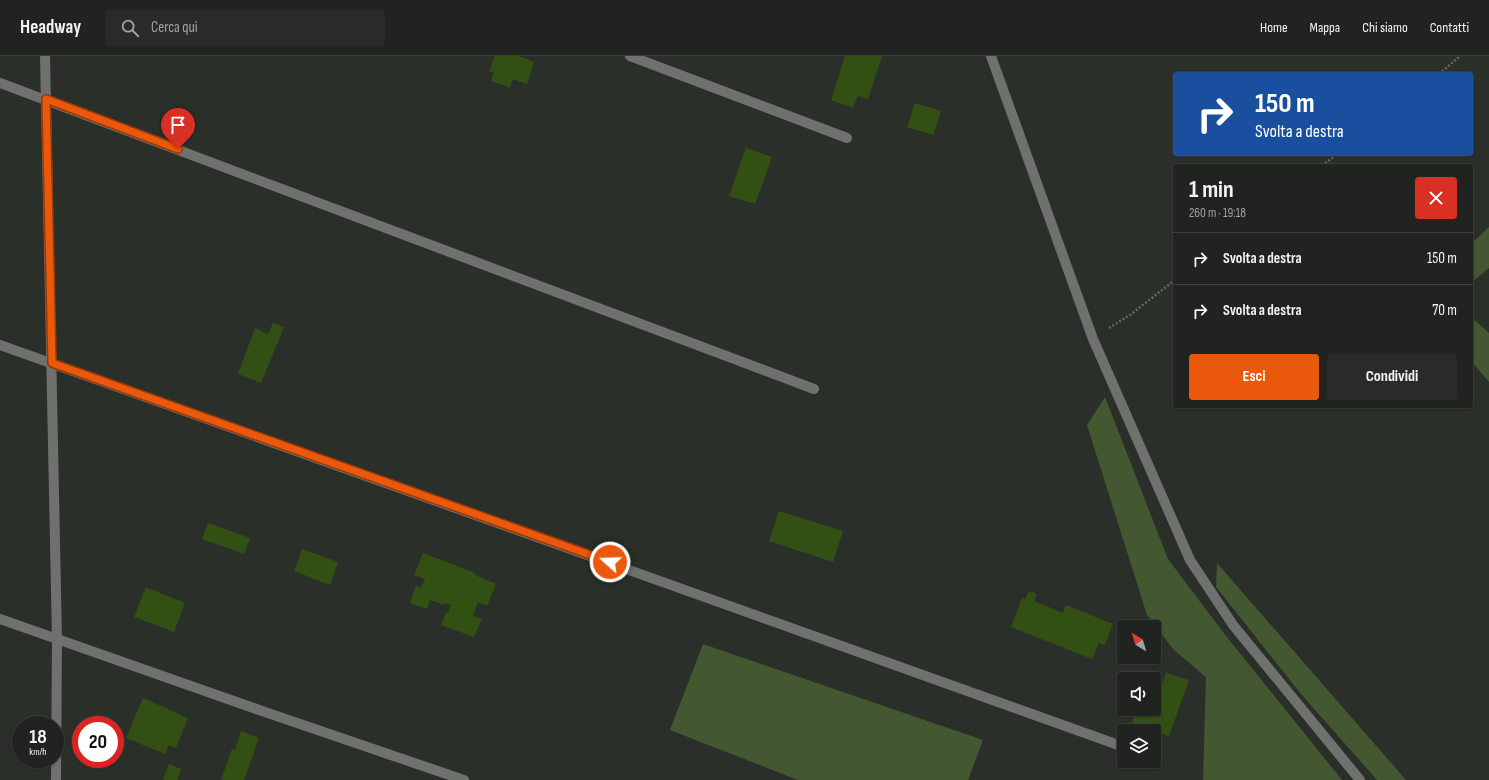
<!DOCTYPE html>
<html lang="it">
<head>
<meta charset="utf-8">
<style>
  :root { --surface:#20231f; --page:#282b28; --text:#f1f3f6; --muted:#a2a4a4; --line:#3d403d; --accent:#ea580c }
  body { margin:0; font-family:"Sofia Sans Condensed",sans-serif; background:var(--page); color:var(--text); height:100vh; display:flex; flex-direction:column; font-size:15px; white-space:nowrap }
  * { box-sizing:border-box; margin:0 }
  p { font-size:13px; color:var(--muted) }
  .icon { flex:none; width:22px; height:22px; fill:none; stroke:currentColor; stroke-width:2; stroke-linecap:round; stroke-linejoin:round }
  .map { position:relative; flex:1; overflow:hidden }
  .panel { position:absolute; left:1173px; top:108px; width:300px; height:244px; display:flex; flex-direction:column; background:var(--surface); border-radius:4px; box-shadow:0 1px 3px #0004,0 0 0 1px var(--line) }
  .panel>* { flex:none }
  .hud { position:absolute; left:1173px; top:16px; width:300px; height:84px; border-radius:4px; box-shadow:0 1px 3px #0004,0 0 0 1px var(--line); background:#1a4fa0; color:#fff; overflow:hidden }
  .needle { width:26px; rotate:322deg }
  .fabs { position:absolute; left:1117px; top:564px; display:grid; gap:8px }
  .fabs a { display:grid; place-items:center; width:44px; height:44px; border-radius:4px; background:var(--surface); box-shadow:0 1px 3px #0004,0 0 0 1px var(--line); font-size:20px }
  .speed { position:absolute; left:12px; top:660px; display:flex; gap:8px; font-size:20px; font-weight:700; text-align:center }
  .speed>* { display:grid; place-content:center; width:52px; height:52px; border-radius:50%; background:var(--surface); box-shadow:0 1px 3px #0004,0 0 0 1px var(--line); line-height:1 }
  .speed small { font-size:10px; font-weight:400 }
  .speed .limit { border:6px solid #d22; background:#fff; color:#111 }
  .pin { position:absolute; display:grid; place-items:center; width:34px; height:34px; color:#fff; margin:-41px -17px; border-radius:50% 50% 50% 0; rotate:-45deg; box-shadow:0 0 4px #0007 }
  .pin .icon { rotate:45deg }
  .me { position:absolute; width:44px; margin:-22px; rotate:290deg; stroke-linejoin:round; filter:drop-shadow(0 0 3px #0008) }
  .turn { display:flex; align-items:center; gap:14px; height:84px; padding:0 16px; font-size:18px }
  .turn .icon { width:52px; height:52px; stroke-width:2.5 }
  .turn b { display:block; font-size:28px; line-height:34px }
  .round { display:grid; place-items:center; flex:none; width:42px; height:42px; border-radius:4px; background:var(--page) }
  .overview { display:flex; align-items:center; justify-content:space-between; height:68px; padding:0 16px }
  h1 { font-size:24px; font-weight:700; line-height:30px }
  .primary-button { display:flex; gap:8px; margin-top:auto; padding:8px 16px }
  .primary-button a { flex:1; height:46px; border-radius:4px; background:var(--accent); color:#fff; font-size:16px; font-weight:700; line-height:46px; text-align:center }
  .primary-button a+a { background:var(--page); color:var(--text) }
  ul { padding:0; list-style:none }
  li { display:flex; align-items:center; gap:12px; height:52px; padding:0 16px; border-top:1px solid var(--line) }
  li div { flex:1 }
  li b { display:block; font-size:15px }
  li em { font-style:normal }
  header { display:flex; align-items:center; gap:24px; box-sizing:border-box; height:56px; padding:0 20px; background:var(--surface); border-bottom:1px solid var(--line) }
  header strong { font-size:19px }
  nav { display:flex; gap:22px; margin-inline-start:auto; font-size:14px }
  .search { width:280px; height:36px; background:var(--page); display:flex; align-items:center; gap:10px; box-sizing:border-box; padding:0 14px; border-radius:4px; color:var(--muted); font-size:15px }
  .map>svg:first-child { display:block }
  .green { fill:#435731 }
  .building { fill:#335014 }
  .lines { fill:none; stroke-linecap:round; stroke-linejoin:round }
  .path { stroke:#656863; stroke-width:2.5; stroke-dasharray:2 2; stroke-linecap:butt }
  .minor { stroke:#6f716e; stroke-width:10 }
  .route-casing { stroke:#983908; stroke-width:10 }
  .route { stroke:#ea580c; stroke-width:7 }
</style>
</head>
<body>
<header>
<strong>Headway</strong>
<div class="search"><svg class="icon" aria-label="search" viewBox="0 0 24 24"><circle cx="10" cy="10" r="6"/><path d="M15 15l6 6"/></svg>Cerca qui</div>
<nav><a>Home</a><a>Mappa</a><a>Chi siamo</a><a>Contatti</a></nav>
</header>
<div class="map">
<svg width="1489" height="724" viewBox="0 0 1489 724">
  <rect width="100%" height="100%" fill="#2b2f29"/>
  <path class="green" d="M1489 171V212L1471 227V188Z
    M1471 261 1489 277V326L1471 305Z
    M1105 341 1168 503 1226 580 1342 724H1203L1206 621 1174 594 1147 559 1087 369Z
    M1217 507 1406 724H1377L1301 638 1216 531Z
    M703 588 983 684 968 724H798L670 674Z"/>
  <path class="building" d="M495 0H519L534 6 527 28 513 23 510 32 491 25 494 17 489 15Z
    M845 0H882L868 43 858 40 853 52 831 44Z
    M915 47 941 55 933 79 907 71Z
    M746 92 772 101 755 148 729 140Z
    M273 267 284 271 261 327 238 318 255 272 268 278Z
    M779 455 843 475 833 506 769 485Z
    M208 467 250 482 244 498 202 483Z
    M302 493 338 506 330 529 294 515Z
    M423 497 475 517V519L496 528 487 550 478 546 473 560 482 563 474 581 441 569 446 556 448 557 451 549 445 547 444 549 430 544 427 553 410 547 416 530 421 532 425 523 414 519Z
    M146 531 185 547 174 576 134 561Z
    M1029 535 1037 538 1034 545 1063 557 1066 549 1113 568 1105 589 1099 587 1092 603 1011 571 1022 542 1025 543Z
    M1166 617 1189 624 1169 680 1132 667 1137 653H1154V625L1162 628Z
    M143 642 188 662 176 692 169 689 165 698 126 682Z
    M241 675 259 682 244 724H221L232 693 235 694Z
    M169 708 181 713 177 724H163Z"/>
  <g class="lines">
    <path class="path" d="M1439 18 1460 0
      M1322 110 1337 98
      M1109 272 1130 259 1175 224"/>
    <path class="minor" d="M45 0 57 583 56 724
      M630 0 847 82
      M991 0 1093 283 1190 504 1233 569 1360 724
      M0 27 814 333
      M0 289 1124 691
      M0 563 265 656 464 724"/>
  </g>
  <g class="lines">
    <defs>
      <path id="route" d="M178 93 46 43 52 307 610 506"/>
    </defs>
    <use href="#route" class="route-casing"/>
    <use href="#route" class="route"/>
  </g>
</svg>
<div class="fabs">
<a><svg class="needle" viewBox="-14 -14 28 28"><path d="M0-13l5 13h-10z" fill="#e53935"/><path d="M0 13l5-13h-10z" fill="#a2a4a4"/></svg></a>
<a><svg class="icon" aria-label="sound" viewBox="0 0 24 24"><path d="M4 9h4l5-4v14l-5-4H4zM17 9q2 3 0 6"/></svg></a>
<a><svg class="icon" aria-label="layers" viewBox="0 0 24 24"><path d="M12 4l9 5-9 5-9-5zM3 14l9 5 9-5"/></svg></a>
</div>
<div class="speed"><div>18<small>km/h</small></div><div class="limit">20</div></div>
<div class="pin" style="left:178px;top:93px;background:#d93025"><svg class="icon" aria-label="arrive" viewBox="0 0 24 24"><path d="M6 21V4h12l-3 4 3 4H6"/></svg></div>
<svg class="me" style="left:610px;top:506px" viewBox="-20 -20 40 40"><circle r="17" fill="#ea580c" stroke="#fff" stroke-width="3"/><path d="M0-11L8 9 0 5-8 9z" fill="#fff"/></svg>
<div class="hud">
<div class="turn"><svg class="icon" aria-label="right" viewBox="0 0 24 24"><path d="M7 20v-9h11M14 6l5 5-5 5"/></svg><div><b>150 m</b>Svolta a destra</div></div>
</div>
<section class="panel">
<div class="overview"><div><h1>1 min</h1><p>260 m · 19:18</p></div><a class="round" style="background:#d93025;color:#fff"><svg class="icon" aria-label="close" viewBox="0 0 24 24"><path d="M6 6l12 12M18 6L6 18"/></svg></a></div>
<ul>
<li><svg class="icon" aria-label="right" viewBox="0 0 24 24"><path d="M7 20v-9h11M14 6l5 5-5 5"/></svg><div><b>Svolta a destra</b></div><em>150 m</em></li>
<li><svg class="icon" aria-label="right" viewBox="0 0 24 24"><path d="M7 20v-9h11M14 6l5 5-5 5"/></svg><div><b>Svolta a destra</b></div><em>70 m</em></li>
</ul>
<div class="primary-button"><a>Esci</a><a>Condividi</a></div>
</section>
</div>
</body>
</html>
